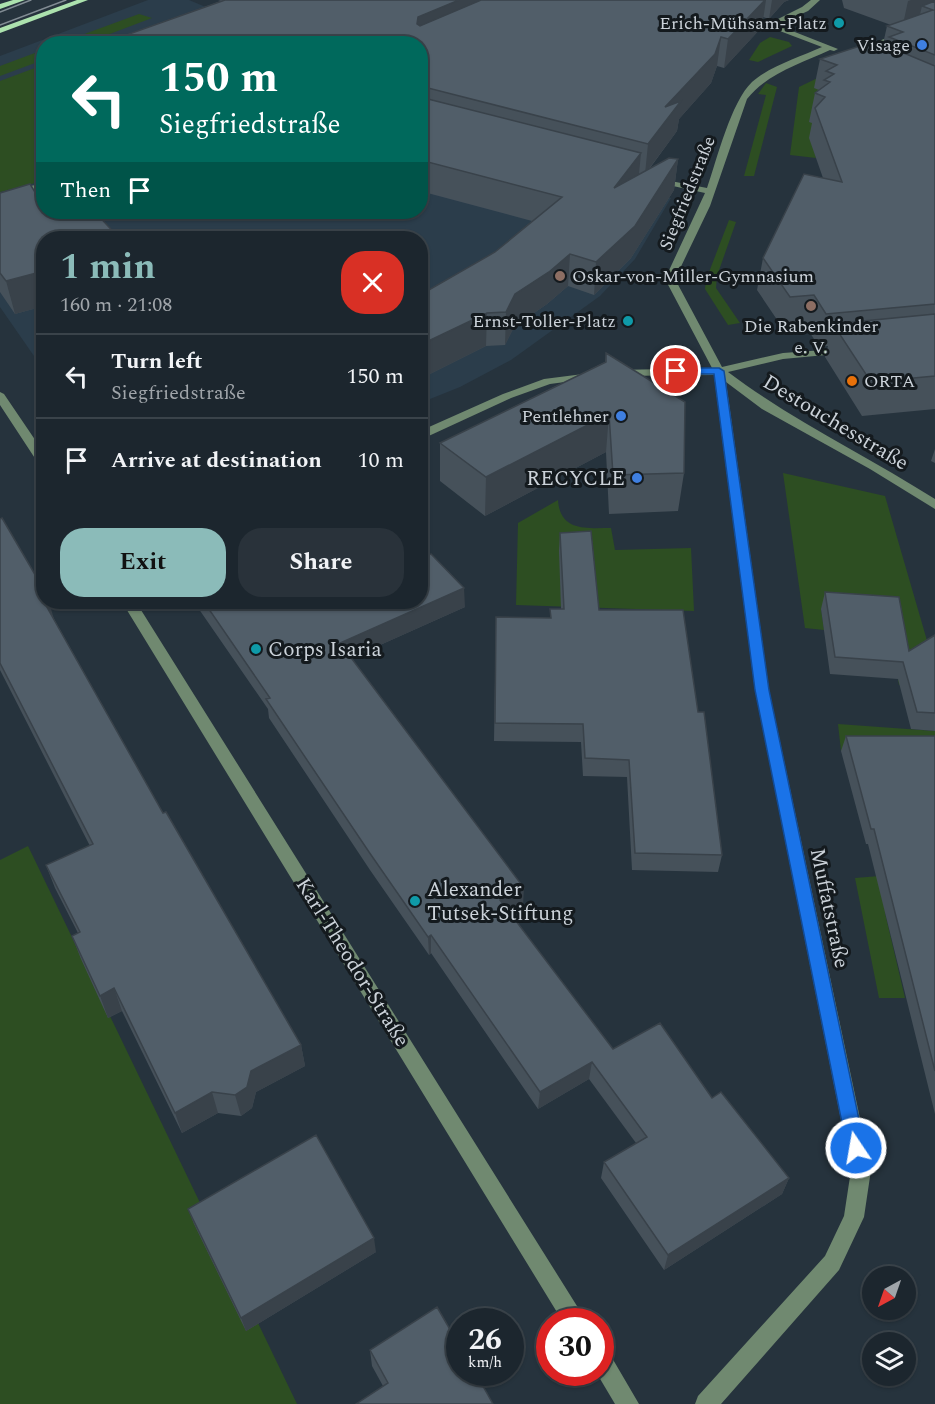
<!DOCTYPE html>
<html lang="en">
<head>
<meta charset="utf-8">
<style>
  :root { --surface:#1c262e; --page:#29323a; --text:#f1f3f6; --muted:#a0a5aa; --line:#3a434a; --accent:#8bbbb9 }
  body { margin:0; font-family:Spectral,serif; background:var(--page); color:var(--text); height:100vh; display:flex; flex-direction:column; font-size:22px; white-space:nowrap }
  * { box-sizing:border-box; margin:0 }
  p { font-size:20px; color:var(--muted) }
  .icon { flex:none; width:33px; height:33px; fill:none; stroke:currentColor; stroke-width:2; stroke-linecap:round; stroke-linejoin:round }
  .map { position:relative; flex:1; overflow:hidden }
  .panel { position:absolute; left:36px; top:231px; width:392px; height:378px; display:flex; flex-direction:column; background:var(--surface); border-radius:24px; box-shadow:0 2px 4px #0004,0 0 0 2px var(--line) }
  .panel>* { flex:none }
  .top-card { position:absolute; left:36px; top:36px; width:392px; height:183px; border-radius:24px; box-shadow:0 2px 4px #0004,0 0 0 2px var(--line); background:#00695c; color:#fff; overflow:hidden }
  .needle { width:39px; rotate:220deg }
  .controls { position:absolute; left:862px; top:1266px; display:grid; gap:12px }
  .controls a { display:grid; place-items:center; width:54px; height:54px; border-radius:50%; background:var(--surface); box-shadow:0 2px 4px #0004,0 0 0 2px var(--line); font-size:30px }
  .speed { position:absolute; left:446px; top:1308px; display:flex; gap:12px; font-size:30px; font-weight:700; text-align:center }
  .speed>* { display:grid; place-content:center; width:78px; height:78px; border-radius:50%; background:var(--surface); box-shadow:0 2px 4px #0004,0 0 0 2px var(--line); line-height:1 }
  .speed small { font-size:15px; font-weight:400 }
  .speed .limit { border:9px solid #d22; background:#fff; color:#111 }
  .pin { position:absolute; display:grid; place-items:center; width:51px; height:51px; color:#fff; margin:-26px; border:3px solid #fff; border-radius:50%; box-shadow:0 2px 6px #0007 }
  .me { position:absolute; width:66px; margin:-33px; rotate:348deg; stroke-linejoin:round; filter:drop-shadow(0 0 4px #0008) }
  .turn { display:flex; align-items:center; gap:21px; height:126px; padding:0 24px; font-size:27px }
  .turn .icon { width:78px; height:78px; stroke-width:2.5 }
  .turn b { display:block; font-size:42px; line-height:51px }
  .then { display:flex; align-items:center; height:57px; padding:0 24px; background:#0003; gap:12px; font-size:22px }
  .round { display:grid; place-items:center; flex:none; width:63px; height:63px; border-radius:24px; background:var(--page) }
  .headline { display:flex; align-items:center; justify-content:space-between; height:102px; padding:0 24px }
  h1 { font-size:36px; font-weight:700; line-height:45px; color:var(--accent) }
  .primary-button { display:flex; gap:12px; margin-top:auto; padding:12px 24px }
  .primary-button a { flex:1; height:69px; border-radius:24px; background:var(--accent); color:#111; font-size:24px; font-weight:700; line-height:69px; text-align:center }
  .primary-button a+a { background:var(--page); color:var(--text) }
  ul { padding:0; list-style:none }
  li { display:flex; align-items:center; gap:18px; height:84px; padding:0 24px; border-top:2px solid var(--line) }
  li div { flex:1 }
  li b { display:block; font-size:22px }
  li em { font-style:normal }
  .map>svg:first-child { display:block }
  .built { fill:#2b3d4b }
  .green { fill:#2d4e22 }
  .lines { fill:none; stroke-linecap:round; stroke-linejoin:round }
  .minor { fill:#708970; fill-rule:evenodd }
  .major { fill:#ace2ae; fill-rule:evenodd }
  .tram { stroke:#828c94; stroke-width:1.5 }
  .wall { fill:#46515a }
  .shaded-wall { fill:#39424a }
  .building { fill:#515e69; stroke:#39424a; stroke-width:1.5 }
  .route { fill:#1a73e8; stroke:#114b97; stroke-width:1.5 }
  .culture-dot { fill:#0f9aa8; stroke:#141a1e; stroke-width:2 }
  .shop-dot { fill:#3f7fe0; stroke:#141a1e; stroke-width:2 }
  .education-dot { fill:#8d6e63; stroke:#141a1e; stroke-width:2 }
  .food-dot { fill:#e8710a; stroke:#141a1e; stroke-width:2 }
  .labels { text-anchor:middle; stroke-width:6; stroke-linejoin:round; paint-order:stroke }
  .far-poi-label { font-size:18px; fill:#cbd2d9; stroke:#141a1e; text-anchor:end }
  .far-street-label { font-size:18px; fill:#cbd2d9; stroke:#141a1e }
  .street-label { font-size:21px; fill:#cbd2d9; stroke:#141a1e }
  .poi-label { font-size:21px; fill:#cbd2d9; stroke:#141a1e; text-anchor:start }
</style>
</head>
<body>
<div class="map">
<svg width="935" height="1404" viewBox="0 0 935 1404">
  <rect width="100%" height="100%" fill="#26333d"/>
  <path class="built" d="M148 0H189L292 43 44 44V212H420V132L671 198 635 259 600 296 511 360 460 387 420 403V238H44L43 369 0 307V56Z"/>
  <path class="green" d="M139 14 152 18 86 43H60Z
    M770 37 789 42 792 46 758 62 749 60 760 43Z
    M43 50V60L0 76V66Z
    M43 65V181L0 192V81Z
    M832 71 815 88 831 94 814 150 816 158 790 155 799 87Z
    M766 83 777 87 754 176H744L766 95 758 94Z
    M729 220 736 222 717 276 716 288 740 323 728 325 705 289 706 280Z
    M783 473 885 496 935 668V686L899 685 898 679 821 609 824 630 805 628Z
    M558 500C560 532 587 528 611 528L615 550 691 548 694 611 516 605 518 523Z
    M838 724 935 731V759L841 751Z
    M28 846 297 1404H0V860Z
    M892 875 885 913 905 998H879L855 878Z"/>
  <g class="lines">
    <path class="minor" d="M811 0H820L808 11 777 25 838 49 834 51 830 50C800 64 768 73 747 99L710 206 675 279 722 367 783 353 851 348 853 350 847 353 783 359 728 372C793 421 867 456 935 499V509L870 469 762 409 726 382 769 690 871 1170 864 1217 839 1270 721 1404H695L698 1396 825 1256 844 1216 851 1170 755 690 714 375 618 376 612 373 618 370 712 368 665 279 705 193 650 181 655 178 707 188C717 159 731 102 752 82 770 66 800 57 822 47L740 16 744 14 770 23 802 7Z
      M935 19V24L863 52 856 50Z
      M44 183V189L0 199V193Z
      M591 373 597 376 595 378 550 384 511 398 420 440V431L503 394 544 379Z
      M0 392 4 394 44 453V467L40 466 0 405Z
      M122 602H136L587 1322H563Z
      M600 1348 608 1351 639 1404H615L596 1372H600Z"/>
    <path class="major" d="M13 0H25L0 9V4Z
      M77 0H88L0 33V28Z"/>
    <path class="tram" d="M0 12 31 0
      M0 25 66 0"/>
  </g>
  <path class="wall" d="M218 0H789L784 2 769 19 763 17 762 27 724 68 717 66 711 83 679 119 677 131 650 168 678 159 674 190 631 258 594 295 568 286 547 304 514 327 505 345 486 346 420 379 495 252 532 221 420 191V44H116L115 39 221 1Z
    M842 0H935V409L862 416 825 357 828 346 819 347 807 328 784 330 757 290 763 258 823 178 809 138 812 123 809 122 815 93 819 90 814 88 820 59 883 44 887 26 891 25 844 8Z
    M0 193 38 197 44 238V306L15 314 0 292Z
    M606 353 684 473 678 511 609 514 606 452 485 516 440 481V443L605 362Z
    M935 449V463L931 461Z
    M0 519 54 619 163 813 301 1045 305 1066 256 1092 252 1108 241 1116 218 1113 182 1133 122 1011 108 1018 81 959 72 936 78 933 55 888 46 865 90 846 0 670Z
    M560 533 599 610 698 712 722 855 718 872 632 870 627 777 583 776 581 742 494 741 496 617 550 618V609H561L559 551Z
    M825 592 909 651 935 635V731L911 729 898 679 830 674 821 609Z
    M194 602H420L465 607 351 658 523 906 510 913 613 1049 712 1098 789 1178 782 1194 664 1270 601 1178 604 1162 636 1143 589 1079 538 1109 431 953 429 955 370 870 269 718 268 709Z
    M846 736H935V1114L868 844H866L841 751Z
    M188 1209 376 1252 246 1331 194 1224Z
    M370 1350 493 1404 383 1386 372 1366Z"/>
  <path class="shaded-wall" d="M459 0H523L420 45 417 24 418 17Z
    M765 0H766L762 27 724 68 728 39Z
    M772 0H789L784 2 769 19Z
    M911 0H935V14L933 10 922 6 918 23 902 29 908 1Z
    M721 37 717 66 711 83 679 119 677 131 645 174 648 144 665 107Z
    M641 153 638 184 614 188Z
    M678 159 674 190 631 258 594 295 596 262Z
    M570 254 568 286 547 304 514 327 505 345 506 312 515 294Z
    M44 271V306L15 314 6 281Z
    M487 313 486 346 420 379V345Z
    M609 414 606 452 485 516 486 477Z
    M464 588 465 607 342 662 340 643Z
    M41 596H44V602H49L54 619 49 621Z
    M524 888 523 906 500 918V900Z
    M431 935V953L429 955 428 937Z
    M114 988 122 1011 108 1018 100 996Z
    M301 1045 305 1066 256 1092 252 1108 241 1116 235 1095 251 1071Z
    M592 1062 589 1079 538 1109 540 1092Z
    M212 1092 218 1113 182 1133 175 1113Z
    M789 1178 782 1194 664 1270 668 1255Z
    M374 1238 376 1252 246 1331 241 1318Z"/>
  <path class="building" d="M225 0H459L418 17 417 24 420 26 481 0H765L728 39 721 37 715 54 665 107 681 101 648 144 420 86V44H126L115 39Z
    M935 1V55L889 37 903 32 887 26 933 10 922 6Z
    M875 41 935 66V304L826 314 814 295 790 297 763 258 804 174 842 182 815 108 825 97 815 93 830 82 824 80 834 74 826 71 837 65 820 59Z
    M420 97 641 153 614 188 669 158 678 159 635 226 596 262 570 254 549 272 515 294 506 312 487 313 420 345V295L495 252 562 197 420 160Z
    M30 184 38 197 44 195V212H95L119 238H44V271L6 281 0 273V193Z
    M935 314V376L871 382 833 324Z
    M606 353 685 402 684 473 613 475 609 414 486 477 440 443 606 362Z
    M2 518 44 590V596H41L44 602 163 813 166 812 301 1045 251 1071 247 1087 235 1095 212 1092 175 1113 114 988 100 996 72 936 80 932 46 865 93 844 0 663V519Z
    M591 531 599 610H683L698 712H704L722 855 635 853 629 760 585 758 583 724 495 723 496 617 551 618 550 609H564L560 533Z
    M431 554 464 588 340 643 524 888 500 900 613 1049 660 1023 712 1098 721 1092 789 1178 668 1255 604 1162 647 1137 592 1062 540 1092 431 935 428 937 369 852 266 699 270 698 204 602H420V558Z
    M825 592 899 597 909 651 935 635V713L917 712 903 662 835 657Z
    M846 736H935V1071L874 829H871Z
    M316 1135 374 1238 241 1318 188 1209Z
    M437 1307 459 1345V1372H475L493 1404H356L388 1383 370 1350Z"/>
  <path class="route" d="M719 368 724 371 769 690 865 1148 863 1154 856 1156 850 1154 847 1148 755 690 714 374H676L671 371 676 368Z"/>
  <g class="culture-dot">
    <circle cx="839" cy="23" r="6"/>
    <circle cx="628" cy="321" r="6"/>
    <circle cx="256" cy="649" r="6"/>
    <circle cx="415" cy="901" r="6"/>
  </g>
  <g class="shop-dot">
    <circle cx="922" cy="45" r="6"/>
    <circle cx="621" cy="416" r="6"/>
    <circle cx="637" cy="478" r="6"/>
  </g>
  <g class="education-dot">
    <circle cx="560" cy="276" r="6"/>
    <circle cx="811" cy="306" r="6"/>
  </g>
  <circle class="food-dot" cx="852" cy="381" r="6"/>
  <g class="labels">
    <g class="far-poi-label">
      <text x="827" y="29">Erich-Mühsam-Platz</text>
      <text x="910" y="51">Visage</text>
      <text x="572" y="282" text-anchor="start">Oskar-von-Miller-Gymnasium</text>
      <text x="616" y="327">Ernst-Toller-Platz</text>
      <text x="811" y="332" text-anchor="middle">Die Rabenkinder<tspan x="811" dy="21">e. V.</tspan></text>
      <text x="864" y="387" text-anchor="start">ORTA</text>
      <text x="609" y="422">Pentlehner</text>
    </g>
    <g class="far-street-label">
      <text transform="translate(687 193) rotate(-68)" y="6">Siegfriedstraße</text>
    </g>
    <g class="street-label">
      <text transform="translate(836 422) rotate(31)" y="7">Destouchesstraße</text>
      <text transform="translate(830 908) rotate(78)" y="7">Muffatstraße</text>
      <text transform="translate(353 962) rotate(58)" y="7">Karl-Theodor-Straße</text>
    </g>
    <g class="poi-label">
      <text x="625" y="485" text-anchor="end">RECYCLE</text>
      <text x="268" y="656">Corps Isaria</text>
      <text x="427" y="896">Alexander<tspan x="427" dy="24">Tutsek-Stiftung</tspan></text>
    </g>
  </g>
</svg>
<div class="controls">
<a><svg class="needle" viewBox="-14 -14 28 28"><path d="M0-13l5 13h-10z" fill="#e53935"/><path d="M0 13l5-13h-10z" fill="#a0a5aa"/></svg></a>
<a><svg class="icon" aria-label="layers" viewBox="0 0 24 24"><path d="M12 4l9 5-9 5-9-5zM3 14l9 5 9-5"/></svg></a>
</div>
<div class="speed"><div>26<small>km/h</small></div><div class="limit">30</div></div>
<div class="pin" style="left:676px;top:371px;background:#d93025"><svg class="icon" aria-label="arrive" viewBox="0 0 24 24"><path d="M6 21V4h12l-3 4 3 4H6"/></svg></div>
<svg class="me" style="left:856px;top:1148px" viewBox="-20 -20 40 40"><circle r="17" fill="#1a73e8" stroke="#fff" stroke-width="3"/><path d="M0-11L8 9 0 5-8 9z" fill="#fff"/></svg>
<div class="top-card">
<div class="turn"><svg class="icon" aria-label="left" viewBox="0 0 24 24"><path d="M17 20v-9H6M10 6l-5 5 5 5"/></svg><div><b>150 m</b>Siegfriedstraße</div></div>
<div class="then">Then<svg class="icon" aria-label="arrive" viewBox="0 0 24 24"><path d="M6 21V4h12l-3 4 3 4H6"/></svg></div>
</div>
<section class="panel">
<div class="headline"><div><h1>1 min</h1><p>160 m · 21:08</p></div><a class="round" style="background:#d93025;color:#fff"><svg class="icon" aria-label="close" viewBox="0 0 24 24"><path d="M6 6l12 12M18 6L6 18"/></svg></a></div>
<ul>
<li><svg class="icon" aria-label="left" viewBox="0 0 24 24"><path d="M17 20v-9H6M10 6l-5 5 5 5"/></svg><div><b>Turn left</b><p>Siegfriedstraße</p></div><em>150 m</em></li>
<li><svg class="icon" aria-label="arrive" viewBox="0 0 24 24"><path d="M6 21V4h12l-3 4 3 4H6"/></svg><div><b>Arrive at destination</b></div><em>10 m</em></li>
</ul>
<div class="primary-button"><a>Exit</a><a>Share</a></div>
</section>
</div>
</body>
</html>
